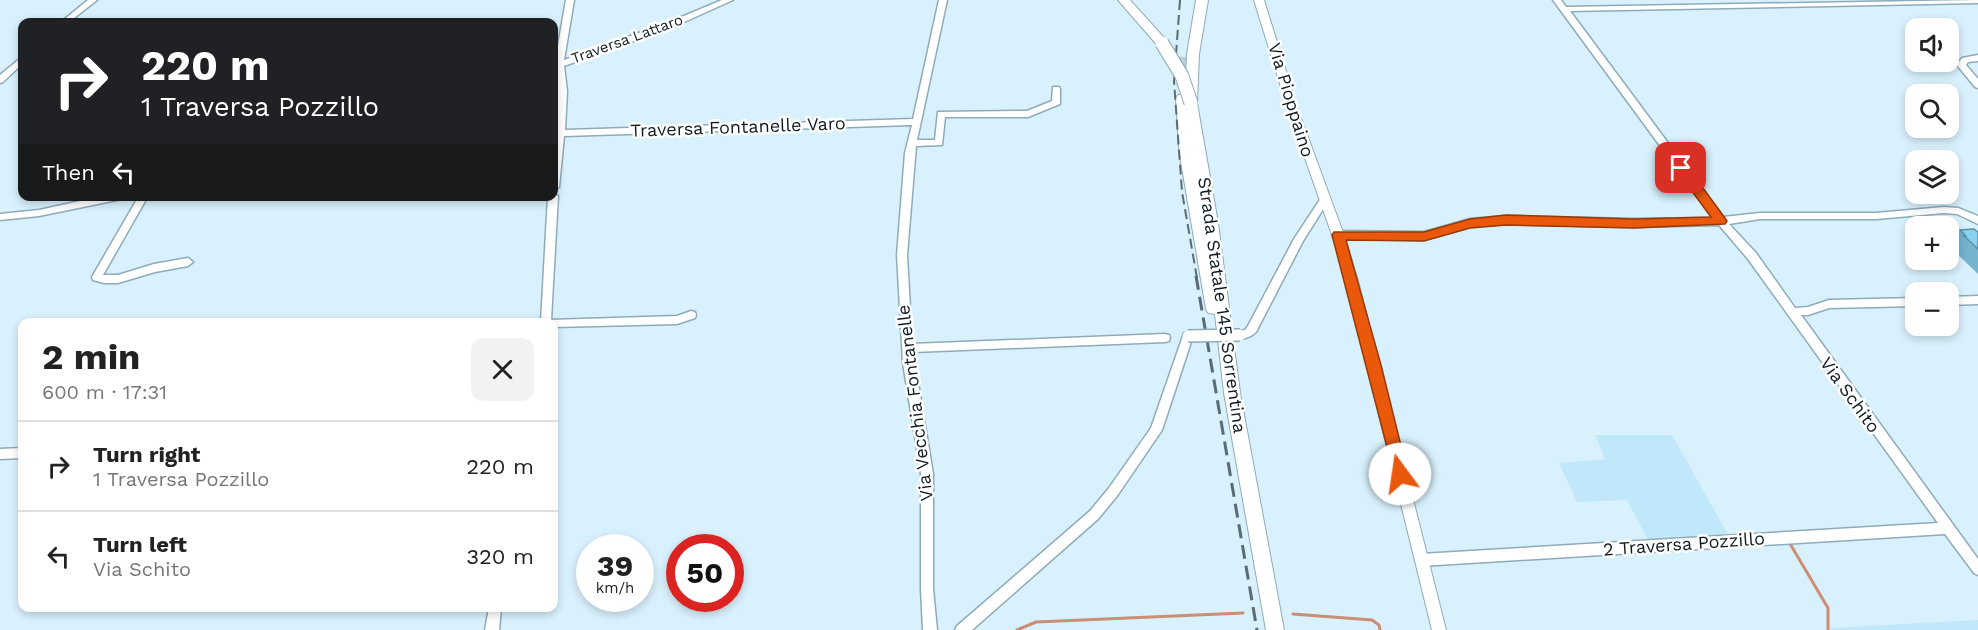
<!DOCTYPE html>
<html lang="en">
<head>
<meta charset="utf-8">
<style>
  :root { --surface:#fff; --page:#f2f2f2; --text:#222; --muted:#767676; --line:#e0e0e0 }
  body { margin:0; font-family:"Work Sans",sans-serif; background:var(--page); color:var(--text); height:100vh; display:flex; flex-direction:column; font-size:22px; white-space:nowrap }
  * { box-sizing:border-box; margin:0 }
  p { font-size:20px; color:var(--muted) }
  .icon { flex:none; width:33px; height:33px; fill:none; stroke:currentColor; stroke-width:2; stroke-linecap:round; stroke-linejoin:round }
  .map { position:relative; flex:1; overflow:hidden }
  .sheet { position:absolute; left:18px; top:318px; width:540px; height:294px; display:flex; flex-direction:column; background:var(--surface); border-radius:12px; box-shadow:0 3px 9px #0003 }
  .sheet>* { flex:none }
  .top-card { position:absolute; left:18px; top:18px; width:540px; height:183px; border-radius:12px; box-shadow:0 3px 9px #0003; background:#202124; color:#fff; overflow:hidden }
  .fabs { position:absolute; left:1905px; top:18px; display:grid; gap:12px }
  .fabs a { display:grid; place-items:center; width:54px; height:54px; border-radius:12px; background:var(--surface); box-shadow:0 3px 9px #0003; font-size:30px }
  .speed { position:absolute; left:576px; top:534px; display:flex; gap:12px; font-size:30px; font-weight:700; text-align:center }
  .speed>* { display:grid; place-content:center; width:78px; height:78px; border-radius:50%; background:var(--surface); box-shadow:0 3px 9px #0003; line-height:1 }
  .speed small { font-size:15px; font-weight:400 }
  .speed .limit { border:9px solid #d22; background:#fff; color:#111 }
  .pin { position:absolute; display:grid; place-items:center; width:51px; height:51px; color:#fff; margin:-26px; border-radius:12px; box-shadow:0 3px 9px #0006 }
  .me { position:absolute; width:66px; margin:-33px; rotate:346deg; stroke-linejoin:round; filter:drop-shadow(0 0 4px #0008) }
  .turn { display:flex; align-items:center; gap:21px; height:126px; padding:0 24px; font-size:27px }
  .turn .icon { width:78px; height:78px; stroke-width:2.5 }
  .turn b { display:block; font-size:42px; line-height:51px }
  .then { display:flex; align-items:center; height:57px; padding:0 24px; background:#0003; gap:12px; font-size:22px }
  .round { display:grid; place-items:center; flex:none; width:63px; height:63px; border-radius:12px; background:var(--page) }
  .headline { display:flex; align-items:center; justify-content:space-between; height:102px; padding:0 24px }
  h1 { font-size:36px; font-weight:700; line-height:45px }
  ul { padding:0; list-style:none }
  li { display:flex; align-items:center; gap:18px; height:90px; padding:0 24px; border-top:2px solid var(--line) }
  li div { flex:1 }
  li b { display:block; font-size:22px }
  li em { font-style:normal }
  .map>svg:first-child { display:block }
  .built { fill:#c1e7fa }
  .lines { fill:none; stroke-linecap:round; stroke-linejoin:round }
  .stream { stroke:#cb8d73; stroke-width:3 }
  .highway-tunnel { stroke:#bbd1dc; stroke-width:13; stroke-dasharray:13 7; stroke-linecap:butt }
  .minor-casing { stroke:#8eabb9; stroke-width:3 }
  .major-casing { stroke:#8eabb9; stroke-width:2 }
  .highway-casing { stroke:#8eabb9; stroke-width:2 }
  .minor { fill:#fff; fill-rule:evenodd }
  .major { fill:#fff; fill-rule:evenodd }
  .highway { fill:#fff; fill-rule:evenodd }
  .rail-far1 { stroke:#5b6b73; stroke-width:2; stroke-dasharray:10 5; stroke-linecap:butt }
  .rail { stroke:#5b6b73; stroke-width:3; stroke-dasharray:14 7; stroke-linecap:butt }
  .minor-bridge-casing { stroke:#8eabb9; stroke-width:14; stroke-linecap:butt }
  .highway-bridge-casing { stroke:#8eabb9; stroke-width:15; stroke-linecap:butt }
  .minor-bridge { stroke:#fff; stroke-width:11 }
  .highway-bridge { stroke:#fff; stroke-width:13 }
  .wall { fill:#76b3cf }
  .building { fill:#89d0f1; stroke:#6092a9; stroke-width:1.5 }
  .route { fill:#ea580c; stroke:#983908; stroke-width:1.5 }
  .labels { text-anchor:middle; stroke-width:5; stroke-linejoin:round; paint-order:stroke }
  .far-street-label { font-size:15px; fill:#0f1b20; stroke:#fff }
  .street-label { font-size:18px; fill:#0f1b20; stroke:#fff }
</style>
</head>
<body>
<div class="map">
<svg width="1978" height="630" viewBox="0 0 1978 630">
  <rect width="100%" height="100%" fill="#d9f1fd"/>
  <path class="built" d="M1595 435H1672L1730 538 1649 542 1627 500 1577 502 1559 463 1605 459Z
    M1978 620V630H1830V628Z"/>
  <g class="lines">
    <path class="stream" d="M1789 542 1828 608V630
      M1293 614 1372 620 1379 625 1380 630
      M1017 630 1036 622 1243 613"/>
    <path class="highway-tunnel" d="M1183 87 1185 57"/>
    <defs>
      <path id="minor" d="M88 0H97L69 22H61Z
        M566 0H574L564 60 667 23 722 0H733L673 27 564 66 567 91 565 130 913 119 939 0H947L917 140H935L938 112 1027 111 1052 101 1053 87H1059L1060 89V104L1028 117H945L942 145 916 146 907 255 912 344 1165 334 1169 335 1170 338 1169 341 1165 342 913 352 933 474V589L937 630H923L921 589V474L903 363 897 255 905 153 912 125 564 136 559 187 554 190C554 178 553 165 554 153 555 124 561 97 556 68L554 69V63H555Z
        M1553 0H1561L1566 7 1978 0V3L1570 11 1723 217 1760 213H1876L1944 207 1958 208 1978 216V224L1957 214 1944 213 1876 219H1760L1729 224 1756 253 1795 308 1808 307 1829 300 1916 298V306L1829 308 1808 315H1801L1978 559V575L1974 573 1945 534 1421 566 1417 564 1415 560 1417 556 1421 554 1938 523 1748 259 1719 225 1634 227 1506 224 1470 227 1424 240 1335 238 1333 235 1335 232 1338 231 1424 232 1470 219 1506 216 1634 219 1713 218Z
        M1978 55V61L1968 62 1966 65 1978 79V88L1975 87 1957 65 1962 58Z
        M22 57V64L3 82 0 83V75Z
        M554 193 558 196 551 320 677 316 691 311 695 312 696 315 695 318 677 324 554 327V322H541L548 196H554Z
        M103 196H126L122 199 39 216 0 220V214L39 210Z
        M139 196H148L103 275H118L154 264 188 258 193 262 188 266 155 272 118 283H104L93 280 92 277Z
        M1324 197 1329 200 1303 241 1256 332C1251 337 1243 340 1236 338L1235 335 1236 332 1245 330 1248 326 1294 239 1321 198Z
        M1978 296V304L1948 305V297Z
        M1188 332 1192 333 1193 336 1162 430 1117 496 1098 519 972 630H955L957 626 1090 511 1109 488 1151 428 1183 336 1184 333Z
        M22 448V458L0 459V449Z
        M489 608H501L499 630H485Z"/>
      <path id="major" d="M1254 0H1264L1298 110 1344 235 1358 281 1446 630H1432L1346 281 1332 235 1288 110Z"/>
      <path id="highway" d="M1118 0H1130L1166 40V46H1158Z
        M1196 0H1208L1199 54 1197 103 1218 223 1240 393 1284 630H1266L1224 393 1215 314 1208 313 1206 309 1179 150 1176 98 1178 95H1185L1187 54Z"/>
    </defs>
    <use href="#minor" class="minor-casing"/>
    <use href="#major" class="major-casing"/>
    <use href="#highway" class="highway-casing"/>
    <use href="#minor" class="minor"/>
    <use href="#major" class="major"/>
    <use href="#highway" class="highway"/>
    <path class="rail-far1" d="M1180 0 1174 81 1182 192 1197 278"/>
    <path class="rail" d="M1196 276 1257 630"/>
    <defs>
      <path id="minor-bridge" d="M1188 336 1240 335"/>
      <path id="highway-bridge" d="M1162 43 1182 76 1191 103"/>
    </defs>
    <use href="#minor-bridge" class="minor-bridge-casing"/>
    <use href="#highway-bridge" class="highway-bridge-casing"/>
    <use href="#minor-bridge" class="minor-bridge"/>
    <use href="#highway-bridge" class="highway-bridge"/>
  </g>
  <path class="wall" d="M1960 230 1978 232V274L1951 248 1953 247 1948 243Z"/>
  <path class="building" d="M1974 229 1978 232V249L1964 236H1966L1960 230Z"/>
  <path class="route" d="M1681 163 1686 165 1725 218 1727 221 1725 224 1634 228 1506 225 1470 228 1424 241 1346 240 1381 365 1408 474 1406 478 1400 480 1395 478 1332 235 1334 232H1424L1470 219 1506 215 1634 219 1711 217 1675 168Z"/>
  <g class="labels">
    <g class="far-street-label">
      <text transform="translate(627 39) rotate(-20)" y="5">Traversa Lattaro</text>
    </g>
    <g class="street-label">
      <text transform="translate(1291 100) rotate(73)" y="6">Via Pioppaino</text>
      <text transform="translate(738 127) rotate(-2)" y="6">Traversa Fontanelle Varo</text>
      <text transform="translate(1222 305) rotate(82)" y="6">Strada Statale 145 Sorrentina</text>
      <text transform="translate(1850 395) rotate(54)" y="6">Via Schito</text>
      <text transform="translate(915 403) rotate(-97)" y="6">Via Vecchia Fontanelle</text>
      <text transform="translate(1684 544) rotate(-4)" y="6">2 Traversa Pozzillo</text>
    </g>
  </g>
</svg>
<div class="fabs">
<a><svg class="icon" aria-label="sound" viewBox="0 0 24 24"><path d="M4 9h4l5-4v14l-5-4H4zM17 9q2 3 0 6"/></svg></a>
<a><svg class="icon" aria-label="search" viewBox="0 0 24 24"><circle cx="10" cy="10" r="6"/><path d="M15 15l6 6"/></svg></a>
<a><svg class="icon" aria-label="layers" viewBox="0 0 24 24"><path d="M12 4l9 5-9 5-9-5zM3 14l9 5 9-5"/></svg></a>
<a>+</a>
<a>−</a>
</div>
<div class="speed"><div>39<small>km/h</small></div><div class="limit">50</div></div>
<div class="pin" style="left:1681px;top:168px;background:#d93025"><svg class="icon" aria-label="arrive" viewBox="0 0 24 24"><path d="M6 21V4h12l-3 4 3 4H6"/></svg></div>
<svg class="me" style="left:1400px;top:474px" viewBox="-20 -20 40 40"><circle r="19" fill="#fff"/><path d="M0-13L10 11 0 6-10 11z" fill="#ea580c"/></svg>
<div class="top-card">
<div class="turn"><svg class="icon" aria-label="right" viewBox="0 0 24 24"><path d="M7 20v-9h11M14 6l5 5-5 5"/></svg><div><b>220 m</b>1 Traversa Pozzillo</div></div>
<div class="then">Then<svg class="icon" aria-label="left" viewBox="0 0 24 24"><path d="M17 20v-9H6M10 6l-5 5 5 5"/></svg></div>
</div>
<section class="sheet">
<div class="headline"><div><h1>2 min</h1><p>600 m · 17:31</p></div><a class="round"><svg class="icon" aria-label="close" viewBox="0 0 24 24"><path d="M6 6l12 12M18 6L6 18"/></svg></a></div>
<ul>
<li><svg class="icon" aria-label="right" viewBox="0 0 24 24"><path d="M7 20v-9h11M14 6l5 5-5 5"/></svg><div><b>Turn right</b><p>1 Traversa Pozzillo</p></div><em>220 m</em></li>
<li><svg class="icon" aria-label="left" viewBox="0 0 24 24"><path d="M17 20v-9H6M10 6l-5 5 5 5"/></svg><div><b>Turn left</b><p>Via Schito</p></div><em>320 m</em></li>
</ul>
</section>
</div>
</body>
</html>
